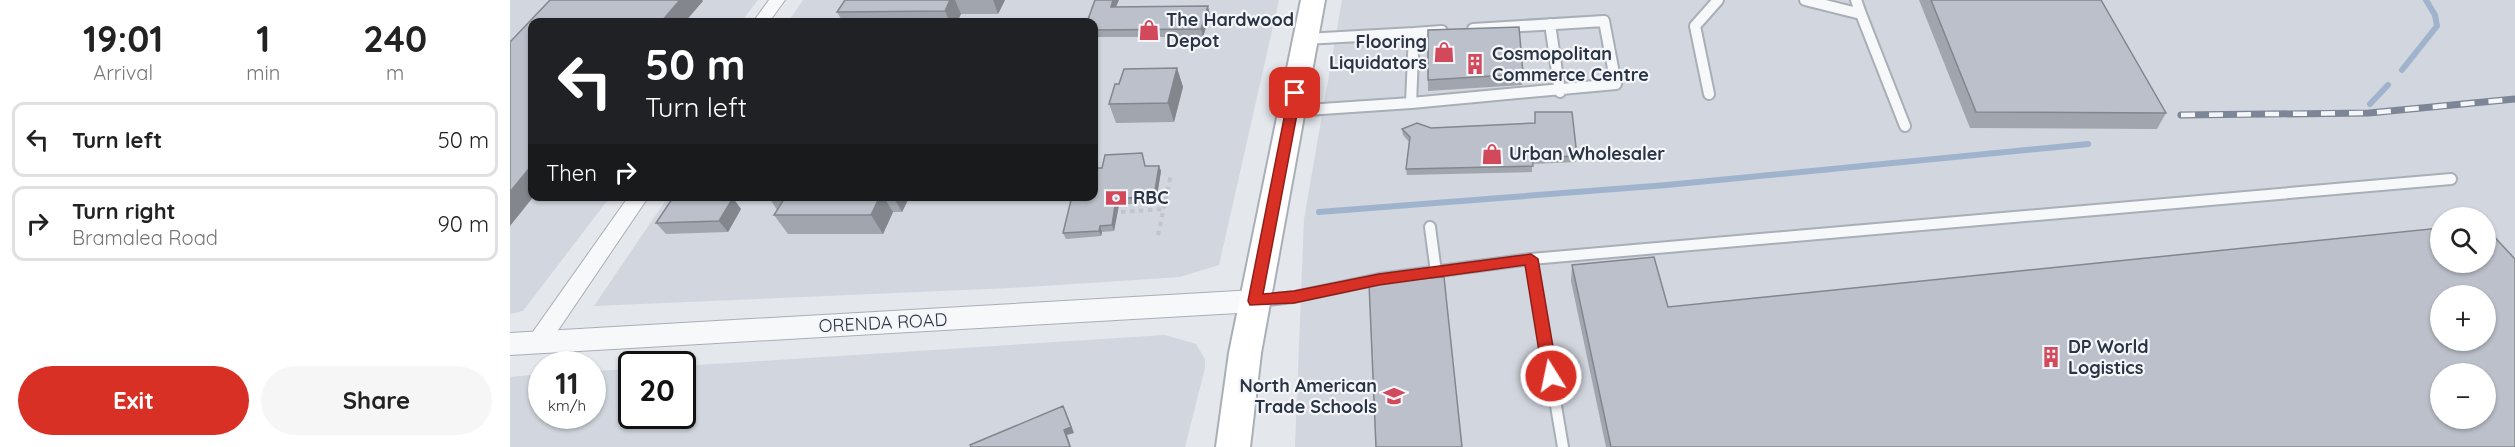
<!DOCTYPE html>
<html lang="en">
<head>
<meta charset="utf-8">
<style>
  :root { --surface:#fff; --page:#f6f6f6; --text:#222; --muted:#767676; --line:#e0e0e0; --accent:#d93025 }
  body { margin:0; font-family:Quicksand,sans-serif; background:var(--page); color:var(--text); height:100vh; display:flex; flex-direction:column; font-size:22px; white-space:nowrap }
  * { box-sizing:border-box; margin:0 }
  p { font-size:20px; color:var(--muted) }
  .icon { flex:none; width:33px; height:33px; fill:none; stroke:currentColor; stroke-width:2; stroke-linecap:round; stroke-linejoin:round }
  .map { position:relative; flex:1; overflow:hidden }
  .side { display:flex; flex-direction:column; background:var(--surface); width:510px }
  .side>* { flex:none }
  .banner { position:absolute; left:18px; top:18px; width:570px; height:183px; border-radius:12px; box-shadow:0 2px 4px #0004; background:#202124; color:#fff; overflow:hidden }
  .buttons { position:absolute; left:1920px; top:207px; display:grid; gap:12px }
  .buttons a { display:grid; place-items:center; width:66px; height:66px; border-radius:50%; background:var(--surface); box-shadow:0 2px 4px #0004; font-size:30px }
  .speed { position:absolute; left:18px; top:351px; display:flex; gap:12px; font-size:30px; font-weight:700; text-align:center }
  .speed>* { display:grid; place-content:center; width:78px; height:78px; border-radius:50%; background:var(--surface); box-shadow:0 2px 4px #0004; line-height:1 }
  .speed small { font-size:15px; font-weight:400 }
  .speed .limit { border:3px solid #111; border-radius:9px; background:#fff; color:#111 }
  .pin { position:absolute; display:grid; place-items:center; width:51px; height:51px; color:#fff; margin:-26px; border-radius:12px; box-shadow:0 3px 9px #0006 }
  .me { position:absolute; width:66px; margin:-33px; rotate:350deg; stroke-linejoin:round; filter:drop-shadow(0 0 4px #0008) }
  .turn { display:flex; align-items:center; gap:21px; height:126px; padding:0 18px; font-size:27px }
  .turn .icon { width:78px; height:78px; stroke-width:2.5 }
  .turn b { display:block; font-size:42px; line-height:51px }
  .then { display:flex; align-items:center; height:57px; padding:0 18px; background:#0003; gap:12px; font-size:22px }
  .eta { display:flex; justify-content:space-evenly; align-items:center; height:102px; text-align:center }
  .eta b { font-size:36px; font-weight:700; line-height:42px }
  .action { display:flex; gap:12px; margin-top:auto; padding:12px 18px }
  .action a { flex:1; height:69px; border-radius:36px; background:var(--accent); color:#fff; font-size:24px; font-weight:700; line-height:69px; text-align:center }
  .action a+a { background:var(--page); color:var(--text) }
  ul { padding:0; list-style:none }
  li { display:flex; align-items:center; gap:18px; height:75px; margin:0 12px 9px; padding:0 6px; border:3px solid var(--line); border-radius:12px }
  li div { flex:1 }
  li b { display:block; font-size:22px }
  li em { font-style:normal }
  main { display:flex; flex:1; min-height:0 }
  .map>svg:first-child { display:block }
  .built { fill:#d2d6de; fill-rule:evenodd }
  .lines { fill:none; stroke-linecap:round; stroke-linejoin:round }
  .stream { stroke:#9fb4cc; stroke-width:6 }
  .service-casing { stroke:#a9aeb7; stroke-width:14 }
  .minor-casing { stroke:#a9aeb7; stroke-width:2 }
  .tertiary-casing { stroke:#a9aeb7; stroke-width:2 }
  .secondary-casing { stroke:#a9aeb7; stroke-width:4 }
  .path { stroke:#c2c5cb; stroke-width:4; stroke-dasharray:4.5 4.5; stroke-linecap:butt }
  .service { stroke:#f7f8fa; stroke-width:10 }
  .minor { fill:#f7f8fa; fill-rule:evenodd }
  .tertiary { fill:#f7f8fa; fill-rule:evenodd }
  .secondary { fill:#fff; fill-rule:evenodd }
  .rail-casing { stroke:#7d8696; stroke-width:7 }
  .rail { stroke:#f4f6f9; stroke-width:4.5; stroke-dasharray:14; stroke-linecap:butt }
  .wall { fill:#a1a5ae }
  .shaded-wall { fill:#83868d }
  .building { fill:#bbc0ca; stroke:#83868d; stroke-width:1.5; fill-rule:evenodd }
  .route { fill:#d93025; stroke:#8d1f18; stroke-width:1.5 }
  .labels { text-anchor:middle; stroke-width:4.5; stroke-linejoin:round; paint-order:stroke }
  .poi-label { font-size:18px; font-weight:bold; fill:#2b3445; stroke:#f4f6f9; text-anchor:start }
  .street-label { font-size:18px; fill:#2b3445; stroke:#f4f6f9 }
</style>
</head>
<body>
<main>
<section class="side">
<div class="eta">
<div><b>19:01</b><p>Arrival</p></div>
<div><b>1</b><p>min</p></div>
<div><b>240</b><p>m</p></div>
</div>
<ul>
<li><svg class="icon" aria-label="left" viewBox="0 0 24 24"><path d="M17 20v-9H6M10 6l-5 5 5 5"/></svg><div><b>Turn left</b></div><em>50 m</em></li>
<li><svg class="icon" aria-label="right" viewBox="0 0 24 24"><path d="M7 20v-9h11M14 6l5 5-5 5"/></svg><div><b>Turn right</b><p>Bramalea Road</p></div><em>90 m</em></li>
</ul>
<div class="action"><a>Exit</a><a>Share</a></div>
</section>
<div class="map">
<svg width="2005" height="447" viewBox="0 0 2005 447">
  <rect width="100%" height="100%" fill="#e4e7ec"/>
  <path class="built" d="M0 0H248L231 22H22V196L100 197 13 311 0 314Z
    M293 0H769L709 265 670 277 501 288 84 306 158 197 584 196V22H278Z
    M832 0H2005V447H785L794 219ZM1930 218H1976V262H1930ZM1930 296H1976V340H1930ZM1930 374H1976V418H1930Z
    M655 335 686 344 695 359V368L675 447H0V377L31 374 32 416H82L83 371 121 369 122 416H172L173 366Z"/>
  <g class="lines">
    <path class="stream" d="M1892 70 1927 26 1925 15 1916 0
      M1860 104 1878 85
      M809 212 1157 185 1578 144"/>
    <defs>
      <path id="service" d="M1295 0 1351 14 1395 126
        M1346 0 1351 14
        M1040 24 1050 92
        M904 33 932 31
        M1199 94 1185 26 1208 0
        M901 103 1106 84 1094 21 963 29
        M782 111 901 103 904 33 795 39
        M920 227 926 272
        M1021 259 1941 179
        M747 301 784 297 869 279 1021 259 1053 447"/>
      <path id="minor" d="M259 0H275L259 22H243Z
        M119 196H139L36 348 28 351 20 348 17 342 20 336Z"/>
      <path id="tertiary" d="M745 290 755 293 759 301 755 309 745 312 0 355V333Z"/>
      <path id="secondary" d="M791 0H815L751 353 740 447H706L719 353Z"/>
    </defs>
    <use href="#service" class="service-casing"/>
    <use href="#minor" class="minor-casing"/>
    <use href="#tertiary" class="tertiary-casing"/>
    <use href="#secondary" class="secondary-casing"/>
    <path class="path" d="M611 212 653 209
      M648 235 661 174"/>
    <use href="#service" class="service"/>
    <use href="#minor" class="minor"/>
    <use href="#tertiary" class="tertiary"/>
    <use href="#secondary" class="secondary"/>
    <defs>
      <path id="rail" d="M1671 115 1859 113 2005 99"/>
    </defs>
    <use href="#rail" class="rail-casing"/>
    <use href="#rail" class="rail"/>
  </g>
  <path class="wall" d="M335 0H495L488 14H451L447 22H333L327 12Z
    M1409 0H1591L1656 113 1647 129 1460 128Z
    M606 7 700 14 693 37H584V22Z
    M667 68 673 87 664 122 606 123 599 104 609 84Z
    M1013 74 1012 85 918 91V80Z
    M921 128 1067 156 1066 162 1022 164V172L897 175 896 169 899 142 893 135 892 129Z
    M632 153 635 166H649L651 171 646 202 609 205 604 231 592 232 591 236 556 239 553 233 592 168Z
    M192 196 194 199 231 209 218 232 156 234 146 223Z
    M258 196H400L392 212H383L373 234H278L264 215 267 210Z
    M1062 265 1158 307 2005 447H1096L1061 281Z"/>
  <path class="shaded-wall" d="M170 0H192L193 1 175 22H151Z
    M440 0H445L451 14 447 22H440L435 11Z
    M483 0H495L488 14Z
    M603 0H609L603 14 601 7Z
    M698 6 700 14 693 37 691 29Z
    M667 68 673 87 664 122 658 103Z
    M22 165V196H24L0 226V192Z
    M649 166 651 171 646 202 644 196Z
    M187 196H192L198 204 185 199Z
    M370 196H373L383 212 373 234 361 215Z
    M383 196H400L392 212Z
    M223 198 231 209 218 232 209 221Z
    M606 199 609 205 604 231 602 225Z
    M590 226 592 232 591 236 589 231Z
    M553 406 556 412 564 433 557 435 561 447H560L554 430Z"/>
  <path class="building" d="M40 0H170L151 22H22V165L0 192V42Z
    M335 0H440L435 11 327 12Z
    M585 0H603L601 7 698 6 691 29 584 30V22H577Z
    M1421 0H1591L1656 113 1466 112Z
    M1009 27 1013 74 918 80V30Z
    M667 68 658 103 599 104 605 84H609L614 69Z
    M1025 112H1062L1067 156 1022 158 1023 166 896 169 900 137 892 129 907 123 921 128 1025 123Z
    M632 153 635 166H649L644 196 606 199 602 225 590 226 589 231 553 233 562 196H584V168H592L595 155Z
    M164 196H187L185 199 223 198 209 221 146 223Z
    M276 196H370L361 215H264Z
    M1930 228V262H1976V228L2005 259V447H1101L1062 265 1144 257 1158 307ZM1930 296H1976V340H1930ZM1930 374H1976V418H1930Z
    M934 277 952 447H866L859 283Z
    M553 406 561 427 554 430 560 447H461L460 445Z"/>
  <path class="route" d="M785 89 791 93 753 294 784 291 869 274 1021 254 1028 259 1048 376 1046 381 1041 383 1033 376 1015 265 869 285 784 303 740 305 738 301 779 93Z"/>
  <defs>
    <symbol id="shop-bare" viewBox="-9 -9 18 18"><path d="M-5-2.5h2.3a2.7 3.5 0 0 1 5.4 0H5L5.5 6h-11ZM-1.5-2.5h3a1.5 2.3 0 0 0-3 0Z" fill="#d1495b" stroke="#f4f6f9" stroke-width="2.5" paint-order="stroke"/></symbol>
    <symbol id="building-bare" viewBox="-9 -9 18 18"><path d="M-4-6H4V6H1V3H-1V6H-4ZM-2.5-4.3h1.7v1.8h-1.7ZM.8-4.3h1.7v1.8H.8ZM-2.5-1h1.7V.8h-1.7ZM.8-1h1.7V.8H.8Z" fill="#d1495b" stroke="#f4f6f9" stroke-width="2.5" paint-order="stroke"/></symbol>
    <symbol id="bank-bare" viewBox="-9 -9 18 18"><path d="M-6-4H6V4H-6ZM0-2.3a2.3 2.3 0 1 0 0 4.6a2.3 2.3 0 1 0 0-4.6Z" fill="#d1495b" stroke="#f4f6f9" stroke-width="2.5" paint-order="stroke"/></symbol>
    <symbol id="university-bare" viewBox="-9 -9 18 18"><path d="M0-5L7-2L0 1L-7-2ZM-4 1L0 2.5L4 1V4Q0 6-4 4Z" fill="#d1495b" stroke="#f4f6f9" stroke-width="2.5" paint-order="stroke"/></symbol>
  </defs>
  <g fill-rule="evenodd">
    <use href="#shop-bare" x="624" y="15" width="30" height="30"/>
    <use href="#shop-bare" x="919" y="37" width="30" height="30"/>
    <use href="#building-bare" x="950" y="49" width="30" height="30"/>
    <use href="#shop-bare" x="967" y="139" width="30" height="30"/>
    <use href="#bank-bare" x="591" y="183" width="30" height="30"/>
    <use href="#building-bare" x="1526" y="342" width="30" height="30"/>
    <use href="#university-bare" x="869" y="381" width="30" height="30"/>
  </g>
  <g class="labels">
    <g class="poi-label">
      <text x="656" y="26">The Hardwood<tspan x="656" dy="21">Depot</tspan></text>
      <text x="917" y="48" text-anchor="end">Flooring<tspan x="917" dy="21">Liquidators</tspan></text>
      <text x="982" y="60">Cosmopolitan<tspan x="982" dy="21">Commerce Centre</tspan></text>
      <text x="999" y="160">Urban Wholesaler</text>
      <text x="623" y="204">RBC</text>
      <text x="1558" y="353">DP World<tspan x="1558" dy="21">Logistics</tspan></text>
      <text x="867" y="392" text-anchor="end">North American<tspan x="867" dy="21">Trade Schools</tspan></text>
    </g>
    <g class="street-label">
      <text transform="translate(373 323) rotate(-3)" y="6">ORENDA ROAD</text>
    </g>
  </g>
</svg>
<div class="buttons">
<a><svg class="icon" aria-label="search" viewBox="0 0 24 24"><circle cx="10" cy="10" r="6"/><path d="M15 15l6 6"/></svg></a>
<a>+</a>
<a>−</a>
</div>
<div class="speed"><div>11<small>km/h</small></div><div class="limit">20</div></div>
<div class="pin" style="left:785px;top:93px;background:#d93025"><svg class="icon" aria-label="arrive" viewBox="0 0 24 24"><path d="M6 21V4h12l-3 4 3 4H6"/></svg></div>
<svg class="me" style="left:1041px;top:376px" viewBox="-20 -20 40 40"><circle r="17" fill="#d93025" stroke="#fff" stroke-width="3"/><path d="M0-11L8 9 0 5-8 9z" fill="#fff"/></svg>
<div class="banner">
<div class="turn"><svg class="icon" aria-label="left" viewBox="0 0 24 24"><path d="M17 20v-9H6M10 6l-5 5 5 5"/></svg><div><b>50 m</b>Turn left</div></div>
<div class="then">Then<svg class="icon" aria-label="right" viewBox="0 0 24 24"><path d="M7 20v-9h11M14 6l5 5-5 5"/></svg></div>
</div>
</div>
</main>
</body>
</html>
